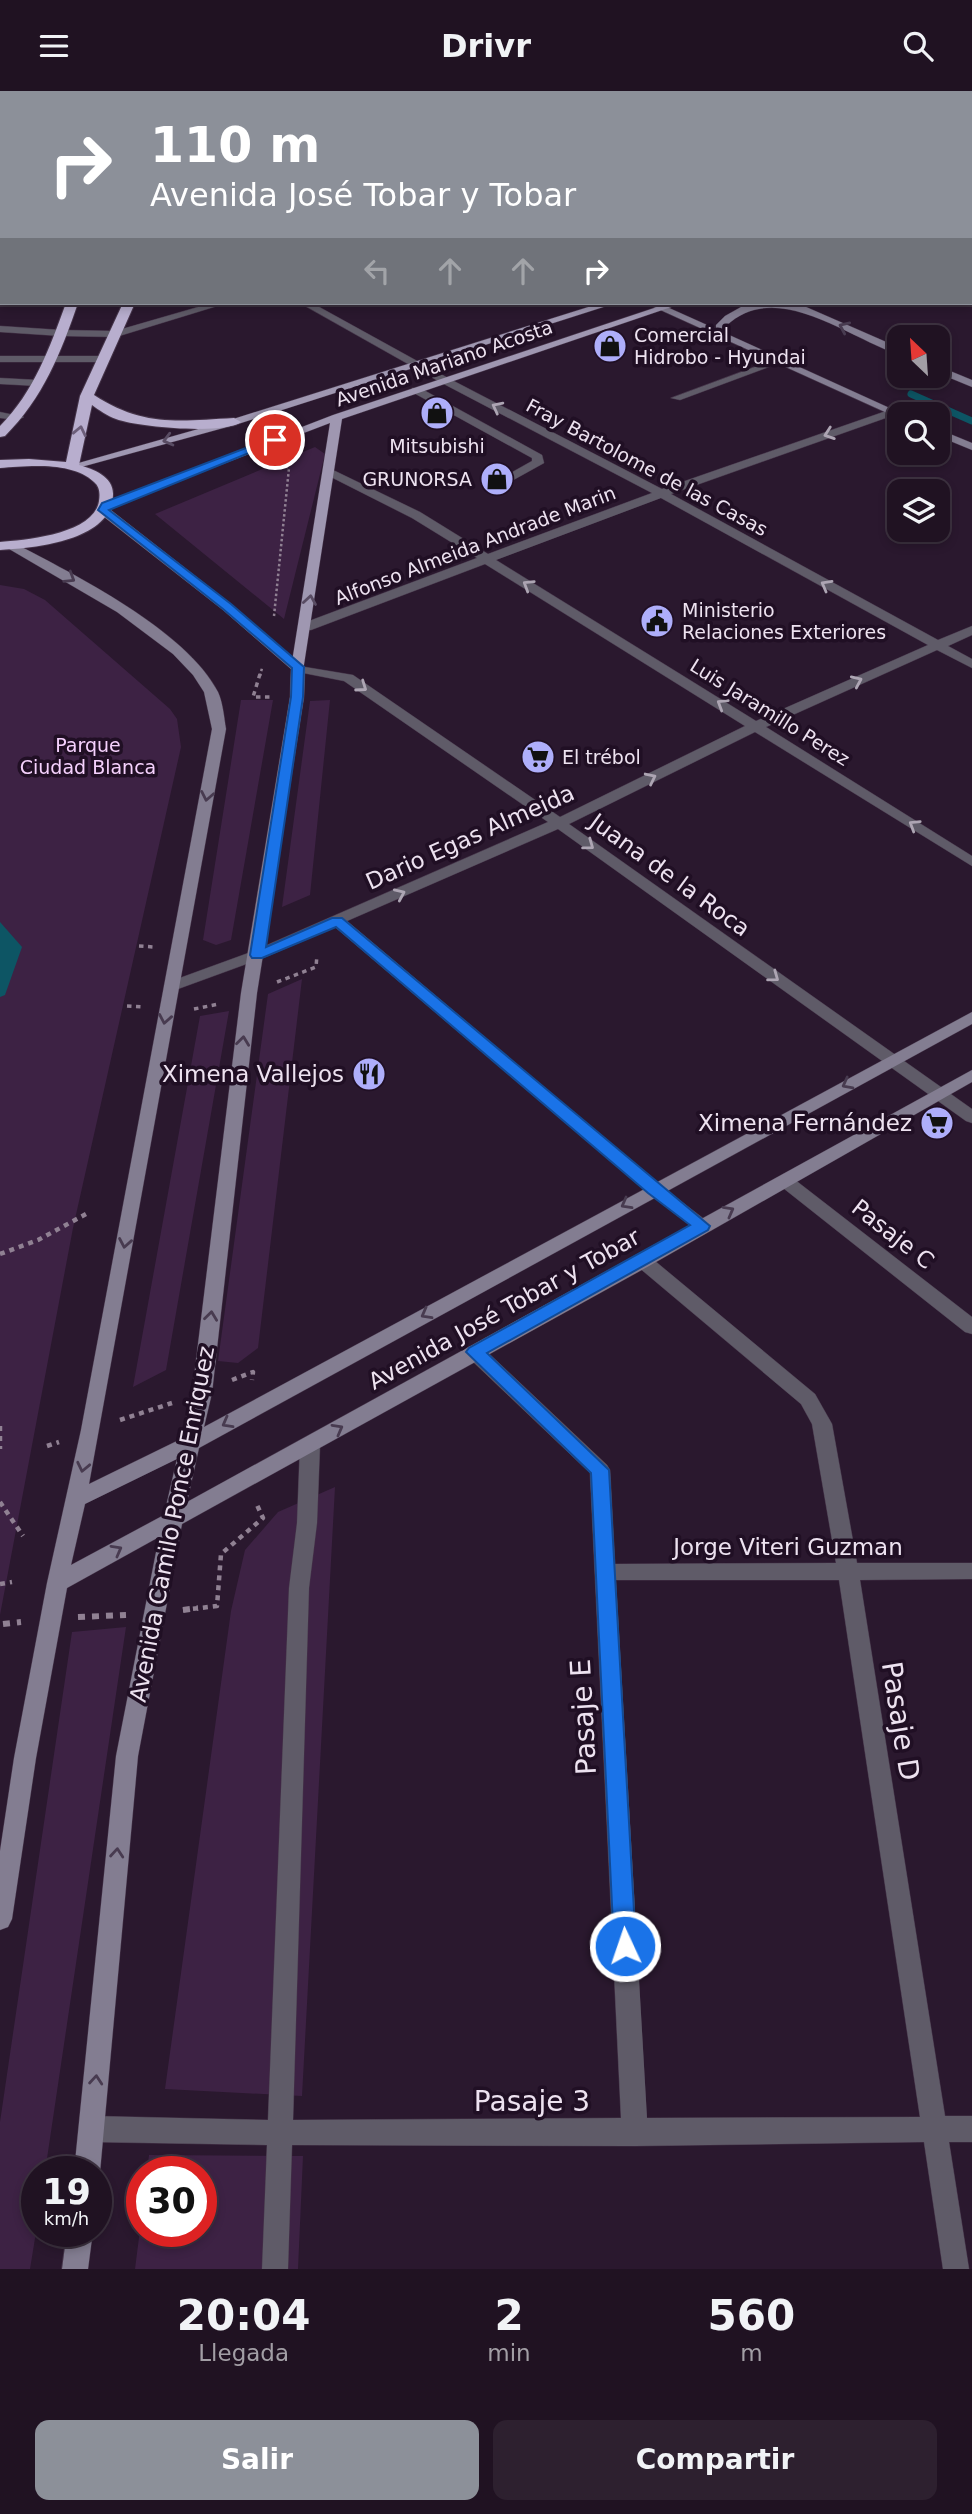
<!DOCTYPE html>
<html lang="es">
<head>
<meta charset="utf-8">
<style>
  :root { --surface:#201222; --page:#2d202f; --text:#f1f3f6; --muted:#a29ea5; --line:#3d3240; --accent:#8c9099 }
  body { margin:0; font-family:"DejaVu Sans",sans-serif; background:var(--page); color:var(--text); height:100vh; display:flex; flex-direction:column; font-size:26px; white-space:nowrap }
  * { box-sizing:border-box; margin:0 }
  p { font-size:23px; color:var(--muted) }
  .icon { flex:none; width:38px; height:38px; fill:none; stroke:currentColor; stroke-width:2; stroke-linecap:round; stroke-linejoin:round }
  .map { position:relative; height:2178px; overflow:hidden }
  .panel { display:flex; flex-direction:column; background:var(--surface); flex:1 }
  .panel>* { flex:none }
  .banner { position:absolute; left:0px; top:0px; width:973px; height:214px; box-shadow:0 4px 10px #0003,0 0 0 2px var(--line); background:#8c9099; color:#fff; overflow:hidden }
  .needle { width:46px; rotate:335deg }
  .fabs { position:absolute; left:887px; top:234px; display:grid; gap:14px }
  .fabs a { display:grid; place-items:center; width:63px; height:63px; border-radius:14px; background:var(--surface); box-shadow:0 4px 10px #0003,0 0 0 2px var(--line); font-size:35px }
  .speed { position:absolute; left:21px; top:2065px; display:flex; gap:14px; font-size:35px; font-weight:700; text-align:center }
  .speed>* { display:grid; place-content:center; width:91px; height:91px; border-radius:50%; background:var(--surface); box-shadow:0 4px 10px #0003,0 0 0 2px var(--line); line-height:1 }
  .speed small { font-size:18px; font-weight:400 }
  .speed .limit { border:10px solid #d22; background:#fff; color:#111 }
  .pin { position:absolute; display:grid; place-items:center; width:60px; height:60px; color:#fff; margin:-30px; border:4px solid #fff; border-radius:50%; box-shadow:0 2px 7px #0007 }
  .me { position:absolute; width:77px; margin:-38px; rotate:357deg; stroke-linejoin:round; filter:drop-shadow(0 0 5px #0008) }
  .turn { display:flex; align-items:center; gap:24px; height:147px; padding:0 35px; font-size:32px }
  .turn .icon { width:91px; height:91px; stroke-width:2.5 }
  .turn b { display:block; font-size:49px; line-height:60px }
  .lanes { display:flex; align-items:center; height:66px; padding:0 35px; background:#0003; justify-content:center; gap:35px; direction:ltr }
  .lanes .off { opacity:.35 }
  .eta { display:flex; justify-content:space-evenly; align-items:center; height:119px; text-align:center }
  .eta b { font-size:42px; font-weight:700; line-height:49px }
  .button { display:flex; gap:14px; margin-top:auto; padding:14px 35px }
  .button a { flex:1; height:80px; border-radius:14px; background:var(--accent); color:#fff; font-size:28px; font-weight:700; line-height:80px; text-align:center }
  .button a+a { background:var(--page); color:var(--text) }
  header { display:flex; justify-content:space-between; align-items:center; height:91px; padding:0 35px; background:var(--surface); font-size:32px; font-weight:700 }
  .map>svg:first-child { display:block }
  .green { fill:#3d2244 }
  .water { fill:#0d5564 }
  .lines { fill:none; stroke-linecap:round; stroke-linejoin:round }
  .stream { stroke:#0d5564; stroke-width:7 }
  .lane-casing { stroke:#453449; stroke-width:1 }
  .street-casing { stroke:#453449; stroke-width:1 }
  .secondary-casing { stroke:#453449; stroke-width:1 }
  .primary-casing { stroke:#453449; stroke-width:1 }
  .highway-casing { stroke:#453449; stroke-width:2 }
  .path-far3 { stroke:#908193; stroke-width:2.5; stroke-dasharray:2.5 2.5; stroke-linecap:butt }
  .path-far2 { stroke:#908193; stroke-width:3.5; stroke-dasharray:4.5 4.5; stroke-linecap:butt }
  .path-far1 { stroke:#908193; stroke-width:4.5; stroke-dasharray:5 5; stroke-linecap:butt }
  .path { stroke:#908193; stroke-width:6; stroke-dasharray:7 7; stroke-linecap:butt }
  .lane { fill:#5f5b68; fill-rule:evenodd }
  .street { fill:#5f5b68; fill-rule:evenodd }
  .secondary { fill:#837d91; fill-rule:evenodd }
  .primary { fill:#9f97b1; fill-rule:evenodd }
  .highway { fill:#b8aece; fill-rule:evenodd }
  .oneway { stroke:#483b50 }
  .oneway2 { stroke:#ada5b3 }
  .oneway3 { stroke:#6c5e79 }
  .oneway4 { stroke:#594c63 }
  .route { fill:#1a73e8; stroke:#114b97; stroke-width:2 }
  .labels { text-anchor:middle; stroke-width:7; stroke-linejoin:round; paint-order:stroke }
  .far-poi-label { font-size:19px; fill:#ede2f0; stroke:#200f24; text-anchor:start }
  .far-street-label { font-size:19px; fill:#ede2f0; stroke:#200f24 }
  .far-park-label { font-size:19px; fill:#f5d1fd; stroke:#200f24 }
  .street-label { font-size:23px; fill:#ede2f0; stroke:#200f24 }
  .poi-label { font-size:23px; fill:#ede2f0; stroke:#200f24; text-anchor:end }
  .near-street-label { font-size:28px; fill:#ede2f0; stroke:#200f24 }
</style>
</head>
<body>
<header><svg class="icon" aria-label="menu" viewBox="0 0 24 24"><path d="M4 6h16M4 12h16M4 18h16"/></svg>Drivr<svg class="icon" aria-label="search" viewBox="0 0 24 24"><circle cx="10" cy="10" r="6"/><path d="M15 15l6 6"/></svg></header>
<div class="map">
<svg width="972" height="2178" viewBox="0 0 972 2178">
  <rect width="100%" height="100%" fill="#2a182e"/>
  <path class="green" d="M315 356 325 363 284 528 155 423Z
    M0 494 24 498 45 509 170 618 177 628 181 656 73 1137 0 1524Z
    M241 609H273L231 849 216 854 203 849Z
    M330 609 310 804 282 816 310 610Z
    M302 888 258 1257 238 1272 218 1270 268 903Z
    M229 920 166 1279 133 1296 200 925Z
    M335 1396 302 2005 165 1998 231 1520 245 1459 278 1421Z
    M126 1536 45 2081H37V2135L30 2178H0V2031L72 1541Z
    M149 2064 303 2065 298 2178H135L142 2123V2140H201V2081H147Z"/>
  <path class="water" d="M0 831 22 856 5 904 0 906Z"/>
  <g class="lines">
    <path class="stream" d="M911 303 972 330"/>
    <defs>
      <path id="lane" d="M2 190V197H0V191Z
        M0 235 61 239 66 242 61 245 0 241Z
        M776 268 785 270 680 309 671 307Z
        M0 287 38 289 43 292 38 295 0 293Z
        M412 297H420L542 364 544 372 506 393H498V389L532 370V367L412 301Z
        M0 321 24 326 18 329 0 327Z"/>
      <path id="street" d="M408 0H416L417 2H409Z
        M611 0H621L623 2H612Z
        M640 0H653L638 2Z
        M0 3H2V7H0Z
        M0 76H2V82H0Z
        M971 134H972V141H971Z
        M0 162H2V168H0Z
        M212 212H227L116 246 61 245 56 242 61 239 115 240Z
        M300 212H312L448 287 662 398 889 319H897V323L671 403 938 549 972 535V544L948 555 972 568V577L937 559 766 636 972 765V775L755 641 569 733 972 1018V1032L966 1030 558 738 347 830 660 1094 708 1131 711 1135 708 1139H696L648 1102 335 836 263 867 178 898H166L164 895 166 892 251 861 548 731 344 590 293 580V574L353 584 560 726 745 635 485 473 311 539H301V533L477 467 412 427 325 383V379H333L420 421 488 463 652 402 440 291ZM661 407 928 554 756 630 496 469Z
        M0 265H103L108 268 103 271H0Z
        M784 1083 790 1085 972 1226V1243L965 1241 778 1093 775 1089Z
        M643 1164 649 1165 815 1303 832 1333 857 1472H972V1488L860 1489 945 2025H972V2051H949L969 2178H943L924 2051 635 2055 292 2054 288 2178H262L267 2054 92 2051 83 2047 79 2038 83 2029 92 2025 268 2029 289 1497 297 1432 300 1354 303 1349 310 1346 317 1349 320 1354 317 1432 309 1497 293 2029 621 2027 590 1382 468 1266 466 1261 468 1256H482L607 1374 610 1379 615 1473 836 1472 812 1333 801 1313 637 1175 634 1170 637 1165ZM616 1489H839L920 2026 647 2027Z"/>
      <path id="secondary" d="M645 212H658L716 238V234L725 225 741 216 762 212H797L900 257V264C848 247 776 187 726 235L727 243 905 324 896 326Z
        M938 275 972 289V296L938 282Z
        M938 338 972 352V359L938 345Z
        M99 416H107L231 513 305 577 304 606 257 902 212 1302 204 1336 972 921V933L199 1357 187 1411 972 979V991L649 1175 182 1433 138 1665 100 2081 96 2090V2081H74L116 1665 159 1446 67 1497 36 1667 12 1828 8 1836 0 1839V1760L14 1667 47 1492 81 1339 212 638 204 601 193 584 173 563 117 521 4 455 14 452C75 484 186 539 218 601 223 612 224 626 226 638L89 1393 181 1348 192 1302 241 902 290 606 291 578 223 519 99 422ZM177 1368 164 1424 71 1474 85 1413Z
        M67 2140H93L88 2178H62Z"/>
      <path id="primary" d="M971 96H972V102H971Z
        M972 116V123H971V116Z
        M601 212H616L238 333 74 378 68 375 230 329Z
        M669 212H683L342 328 303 580H293L291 577 330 332 110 416 100 414 333 324Z"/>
      <path id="highway" d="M145 0H155L144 2Z
        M184 0H194L183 2Z
        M66 212H78C61 262 43 307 5 345L0 346V335C34 301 50 256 66 212Z
        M123 212H135L94 304C143 336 178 330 234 327L241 331C224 344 137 336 116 328 107 325 99 319 92 314L79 374C94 378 114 386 113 404 112 450 34 457 0 459V451C26 449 94 443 99 410 100 403 100 396 94 391 72 370 27 375 0 377V369L29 368 66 371 80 305Z"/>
    </defs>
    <use href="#lane" class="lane-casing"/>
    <use href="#street" class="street-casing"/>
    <use href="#secondary" class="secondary-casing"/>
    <use href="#primary" class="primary-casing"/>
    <use href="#highway" class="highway-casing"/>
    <path class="path-far3" d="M274 525 289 377 280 372
      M260 585 262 577"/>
    <path class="path-far2" d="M260 583 253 606H271
      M139 855 154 856
      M277 891 316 876 317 864
      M127 915 143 916
      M194 918 219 913"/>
    <path class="path-far1" d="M0 1163 38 1149 88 1122
      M232 1289 253 1281 252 1289
      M120 1329 172 1312
      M0 1335V1358
      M47 1355 59 1351
      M0 1411 23 1445
      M0 1493 12 1491
      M183 1519 217 1515 221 1463 263 1427 257 1414"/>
    <path class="path" d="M183 1519 198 1517
      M78 1526 126 1524
      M3 1533 21 1531"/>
    <use href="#lane" class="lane"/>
    <use href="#street" class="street"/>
    <use href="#secondary" class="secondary"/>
    <use href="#primary" class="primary"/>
    <use href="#highway" class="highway"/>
  </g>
  <defs><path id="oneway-chevron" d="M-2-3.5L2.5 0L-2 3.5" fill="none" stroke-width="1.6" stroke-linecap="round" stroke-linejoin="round" transform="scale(1.75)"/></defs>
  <g class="oneway">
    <use href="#oneway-chevron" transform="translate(844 236) rotate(-156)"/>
    <use href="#oneway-chevron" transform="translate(70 487) rotate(32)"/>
    <use href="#oneway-chevron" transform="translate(207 705) rotate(101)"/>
    <use href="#oneway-chevron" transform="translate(165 928) rotate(100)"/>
    <use href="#oneway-chevron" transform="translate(243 950) rotate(-83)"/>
    <use href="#oneway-chevron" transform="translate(847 993) rotate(152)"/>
    <use href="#oneway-chevron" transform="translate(626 1113) rotate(151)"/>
    <use href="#oneway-chevron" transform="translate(729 1120) rotate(-29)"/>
    <use href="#oneway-chevron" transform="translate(125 1152) rotate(100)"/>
    <use href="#oneway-chevron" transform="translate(426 1223) rotate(151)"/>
    <use href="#oneway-chevron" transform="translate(211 1225) rotate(-83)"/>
    <use href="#oneway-chevron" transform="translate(227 1332) rotate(151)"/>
    <use href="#oneway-chevron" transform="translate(338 1338) rotate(-29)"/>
    <use href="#oneway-chevron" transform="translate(83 1376) rotate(102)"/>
    <use href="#oneway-chevron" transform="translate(117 1459) rotate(-29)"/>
    <use href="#oneway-chevron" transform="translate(117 1762) rotate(-85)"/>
    <use href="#oneway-chevron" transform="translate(96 1989) rotate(-85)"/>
  </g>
  <g class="oneway2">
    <use href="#oneway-chevron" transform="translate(497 316) rotate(-153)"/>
    <use href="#oneway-chevron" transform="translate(829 343) rotate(161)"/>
    <use href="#oneway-chevron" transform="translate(528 494) rotate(-148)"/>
    <use href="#oneway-chevron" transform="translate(826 494) rotate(-151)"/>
    <use href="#oneway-chevron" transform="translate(857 590) rotate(-24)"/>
    <use href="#oneway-chevron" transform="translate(362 596) rotate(35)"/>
    <use href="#oneway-chevron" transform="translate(722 613) rotate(-148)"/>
    <use href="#oneway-chevron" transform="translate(651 687) rotate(-26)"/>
    <use href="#oneway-chevron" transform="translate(914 734) rotate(-148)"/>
    <use href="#oneway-chevron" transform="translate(589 754) rotate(36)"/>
    <use href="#oneway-chevron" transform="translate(400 803) rotate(-24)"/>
    <use href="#oneway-chevron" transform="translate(774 886) rotate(36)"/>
  </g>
  <use class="oneway3" href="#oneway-chevron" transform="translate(80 340) rotate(-78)"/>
  <g class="oneway4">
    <use href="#oneway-chevron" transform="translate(168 349) rotate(165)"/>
    <use href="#oneway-chevron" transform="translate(310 509) rotate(-81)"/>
  </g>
  <path class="route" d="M272 347 281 349 109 419 231 513 304 576 303 606 266 856 332 827H342L710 1135 708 1139 487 1262 609 1379 636 1855 632 1862 625 1865 617 1862 614 1855 591 1382 466 1261 469 1257 690 1134 648 1102 336 836 262 867H252L250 864 291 606 292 577 223 518 98 419 102 412Z"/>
  <defs>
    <symbol id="shop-disc" viewBox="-11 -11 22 22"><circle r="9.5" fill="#aeaefa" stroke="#200f24"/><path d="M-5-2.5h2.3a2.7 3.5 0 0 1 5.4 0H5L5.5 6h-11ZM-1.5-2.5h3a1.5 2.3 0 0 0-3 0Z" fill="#111"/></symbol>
    <symbol id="civic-disc" viewBox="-11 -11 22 22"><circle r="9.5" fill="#aeaefa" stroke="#200f24"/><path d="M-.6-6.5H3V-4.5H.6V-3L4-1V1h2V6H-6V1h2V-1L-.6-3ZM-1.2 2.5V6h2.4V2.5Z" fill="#111"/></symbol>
    <symbol id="supermarket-disc" viewBox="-11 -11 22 22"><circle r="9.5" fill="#aeaefa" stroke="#200f24"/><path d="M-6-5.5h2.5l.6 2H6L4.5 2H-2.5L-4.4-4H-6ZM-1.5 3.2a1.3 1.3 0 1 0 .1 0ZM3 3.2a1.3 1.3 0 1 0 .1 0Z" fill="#111"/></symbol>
    <symbol id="restaurant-disc" viewBox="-11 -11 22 22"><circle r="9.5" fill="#aeaefa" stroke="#200f24"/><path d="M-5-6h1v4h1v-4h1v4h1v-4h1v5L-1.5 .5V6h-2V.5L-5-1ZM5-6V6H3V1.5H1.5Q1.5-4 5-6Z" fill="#111"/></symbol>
  </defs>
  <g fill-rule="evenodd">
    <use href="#shop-disc" x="591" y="236" width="38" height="38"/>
    <use href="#shop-disc" x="418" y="303" width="38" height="38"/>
    <use href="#shop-disc" x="478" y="369" width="38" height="38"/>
    <use href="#civic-disc" x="638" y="511" width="38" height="38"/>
    <use href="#supermarket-disc" x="519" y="647" width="38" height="38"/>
    <use href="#restaurant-disc" x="350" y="964" width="38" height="38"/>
    <use href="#supermarket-disc" x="918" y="1013" width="38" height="38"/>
  </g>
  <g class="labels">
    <g class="far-poi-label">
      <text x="634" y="251">Comercial<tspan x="634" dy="22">Hidrobo - Hyundai</tspan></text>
      <text x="437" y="362" text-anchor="middle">Mitsubishi</text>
      <text x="472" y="395" text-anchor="end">GRUNORSA</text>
      <text x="682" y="526">Ministerio<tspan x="682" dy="22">Relaciones Exteriores</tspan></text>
      <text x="562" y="673">El trébol</text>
    </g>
    <g class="far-street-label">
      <text transform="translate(444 272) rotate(-19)" y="7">Avenida Mariano Acosta</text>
      <text transform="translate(647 376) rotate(28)" y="7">Fray Bartolome de las Casas</text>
      <text transform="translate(475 454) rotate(-21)" y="7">Alfonso Almeida Andrade Marin</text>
      <text transform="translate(770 621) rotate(32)" y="7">Luis Jaramillo Perez</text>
    </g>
    <g class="far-park-label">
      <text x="88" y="661">Parque<tspan x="88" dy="22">Ciudad Blanca</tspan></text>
    </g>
    <g class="street-label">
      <text transform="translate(470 746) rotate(-24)" y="8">Dario Egas Almeida</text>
      <text transform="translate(670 784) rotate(36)" y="8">Juana de la Roca</text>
      <text transform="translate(893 1143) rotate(38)" y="8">Pasaje C</text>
      <text transform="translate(504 1218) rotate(-29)" y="8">Avenida José Tobar y Tobar</text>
      <text transform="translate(172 1433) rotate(-79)" y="8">Avenida Camilo Ponce Enriquez</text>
      <text x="788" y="1464">Jorge Viteri Guzman</text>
    </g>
    <g class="poi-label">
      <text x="344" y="991">Ximena Vallejos</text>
      <text x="912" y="1040">Ximena Fernández</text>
    </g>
    <g class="near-street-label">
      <text transform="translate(583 1626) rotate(-93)" y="10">Pasaje E</text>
      <text transform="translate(901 1630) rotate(81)" y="10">Pasaje D</text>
      <text x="532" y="2020">Pasaje 3</text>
    </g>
  </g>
</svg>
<div class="fabs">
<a><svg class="needle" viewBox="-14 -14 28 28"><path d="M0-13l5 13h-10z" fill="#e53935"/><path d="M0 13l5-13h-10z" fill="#a29ea5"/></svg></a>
<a><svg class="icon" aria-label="search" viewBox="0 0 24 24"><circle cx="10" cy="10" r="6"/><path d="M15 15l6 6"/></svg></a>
<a><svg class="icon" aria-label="layers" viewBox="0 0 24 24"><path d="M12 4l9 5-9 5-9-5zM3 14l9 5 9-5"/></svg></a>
</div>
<div class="speed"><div>19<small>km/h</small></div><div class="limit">30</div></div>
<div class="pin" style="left:275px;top:349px;background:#d93025"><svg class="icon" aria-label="arrive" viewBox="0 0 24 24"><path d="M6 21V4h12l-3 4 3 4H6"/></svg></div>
<svg class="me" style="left:625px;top:1855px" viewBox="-20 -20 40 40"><circle r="17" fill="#1a73e8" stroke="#fff" stroke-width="3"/><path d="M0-11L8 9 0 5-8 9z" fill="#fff"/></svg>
<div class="banner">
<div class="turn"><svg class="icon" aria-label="right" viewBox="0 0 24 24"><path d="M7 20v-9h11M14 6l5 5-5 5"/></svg><div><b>110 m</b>Avenida José Tobar y Tobar</div></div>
<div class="lanes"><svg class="icon off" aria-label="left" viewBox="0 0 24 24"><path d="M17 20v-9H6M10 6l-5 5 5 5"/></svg><svg class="icon off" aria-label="ahead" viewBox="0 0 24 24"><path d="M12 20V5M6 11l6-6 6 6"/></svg><svg class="icon off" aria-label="ahead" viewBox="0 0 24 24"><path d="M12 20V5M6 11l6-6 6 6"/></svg><svg class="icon" aria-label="right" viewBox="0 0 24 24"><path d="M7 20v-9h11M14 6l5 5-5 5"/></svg></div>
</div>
</div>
<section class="panel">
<div class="eta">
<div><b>20:04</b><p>Llegada</p></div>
<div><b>2</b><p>min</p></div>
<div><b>560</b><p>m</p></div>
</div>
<div class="button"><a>Salir</a><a>Compartir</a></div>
</section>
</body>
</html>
